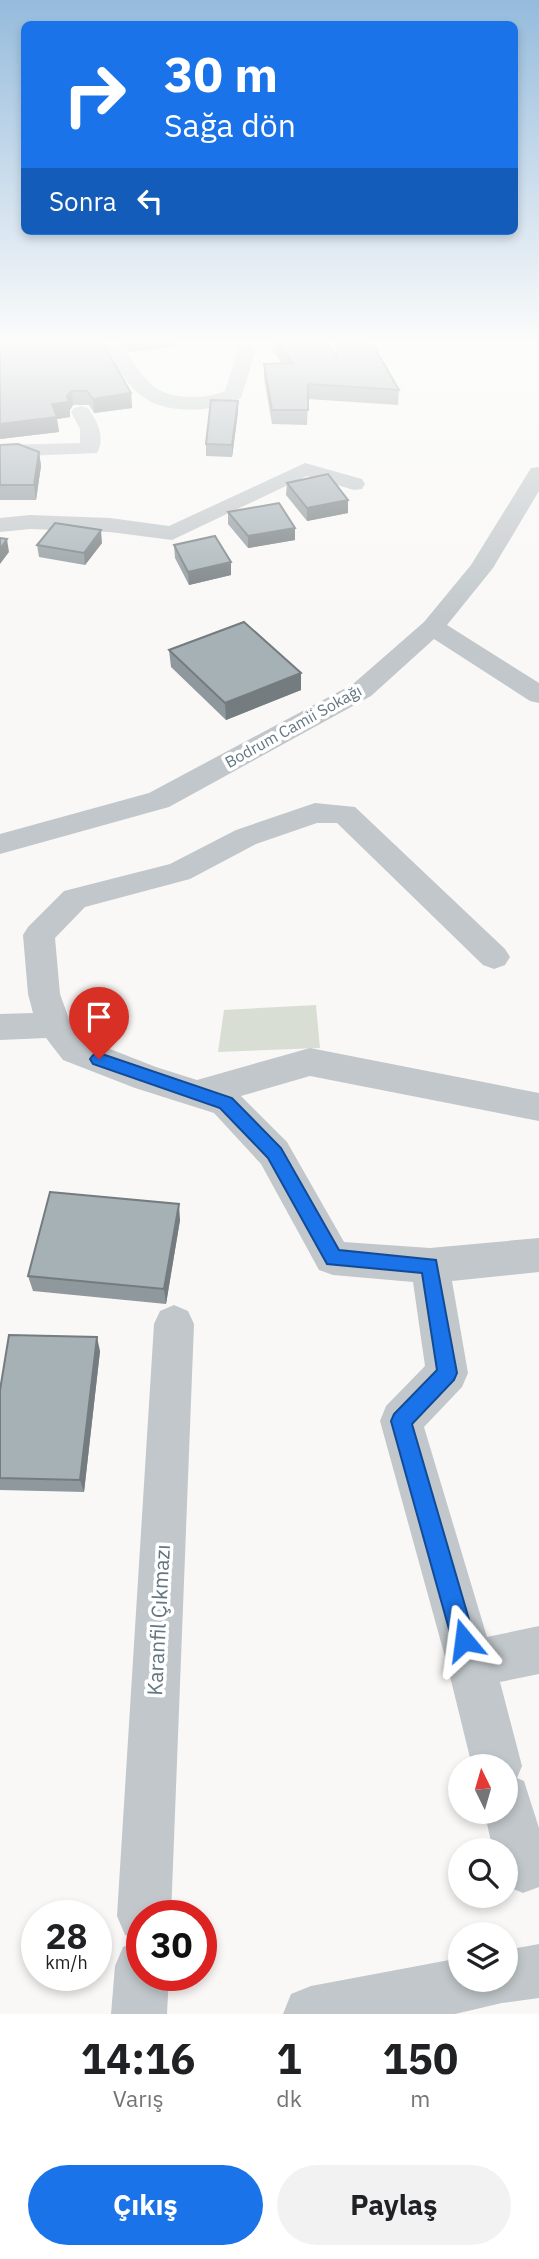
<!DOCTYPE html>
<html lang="tr">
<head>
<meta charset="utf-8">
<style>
  :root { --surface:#fff; --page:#f2f2f2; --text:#202124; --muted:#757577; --accent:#1a73e8 }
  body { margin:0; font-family:"IBM Plex Sans",sans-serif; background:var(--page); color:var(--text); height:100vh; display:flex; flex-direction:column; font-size:26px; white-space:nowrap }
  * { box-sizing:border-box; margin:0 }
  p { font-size:23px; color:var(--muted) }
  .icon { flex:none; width:38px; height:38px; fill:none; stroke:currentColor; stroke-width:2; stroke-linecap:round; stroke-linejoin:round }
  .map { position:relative; height:2014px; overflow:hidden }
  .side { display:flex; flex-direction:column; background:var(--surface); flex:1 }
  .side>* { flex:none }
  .banner { position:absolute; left:21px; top:21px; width:497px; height:214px; border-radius:10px; box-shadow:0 4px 10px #0003; background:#1a73e8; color:#fff; overflow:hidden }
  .needle { width:46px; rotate:355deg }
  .controls { position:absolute; left:448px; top:1754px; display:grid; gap:14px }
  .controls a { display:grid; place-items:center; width:70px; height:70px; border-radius:50%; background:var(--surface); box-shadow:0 4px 10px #0003; font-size:35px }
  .speed { position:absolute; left:21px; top:1900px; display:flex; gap:14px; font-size:35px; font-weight:700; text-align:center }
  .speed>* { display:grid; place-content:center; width:91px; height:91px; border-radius:50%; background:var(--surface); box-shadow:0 4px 10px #0003; line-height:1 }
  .speed small { font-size:18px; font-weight:400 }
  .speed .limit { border:10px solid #d22; background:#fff; color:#111 }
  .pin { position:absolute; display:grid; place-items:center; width:60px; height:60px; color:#fff; margin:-72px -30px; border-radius:50% 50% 50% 0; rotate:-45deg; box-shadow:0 0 7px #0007 }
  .pin .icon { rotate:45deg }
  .me { position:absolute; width:77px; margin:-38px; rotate:344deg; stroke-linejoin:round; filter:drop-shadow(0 0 5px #0008) }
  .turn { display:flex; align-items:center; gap:24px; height:147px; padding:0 28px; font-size:32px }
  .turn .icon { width:91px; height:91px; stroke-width:2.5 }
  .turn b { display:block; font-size:49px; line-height:60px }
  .then { display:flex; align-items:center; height:66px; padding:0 28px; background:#0003; gap:14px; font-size:26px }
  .eta { display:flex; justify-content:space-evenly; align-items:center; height:119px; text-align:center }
  .eta b { font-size:42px; font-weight:700; line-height:49px }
  .cta { display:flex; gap:14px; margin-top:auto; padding:14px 28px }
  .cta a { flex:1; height:80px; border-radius:42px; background:var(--accent); color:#fff; font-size:28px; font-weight:700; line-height:80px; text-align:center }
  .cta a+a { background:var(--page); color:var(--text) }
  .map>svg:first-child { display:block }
  .green { fill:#d9ded5 }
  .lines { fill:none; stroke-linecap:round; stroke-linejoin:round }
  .minor { fill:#c1c7ca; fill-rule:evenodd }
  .wall { fill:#8f989d }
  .shaded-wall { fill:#747c7f }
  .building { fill:#a6b1b6; stroke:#747c7f; stroke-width:2 }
  .route { fill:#1a73e8; stroke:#114b97; stroke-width:2 }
  .labels { text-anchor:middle; stroke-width:7; stroke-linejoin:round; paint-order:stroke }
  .far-street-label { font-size:16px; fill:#637782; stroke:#fff }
  .near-street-label { font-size:21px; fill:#637782; stroke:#fff }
</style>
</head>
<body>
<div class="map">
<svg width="539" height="2014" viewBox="0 0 539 2014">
  <rect width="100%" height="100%" fill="#f9f8f6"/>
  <path class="green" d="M316 1005 320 1048 218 1052 224 1010Z"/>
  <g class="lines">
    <path class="minor" d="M100 340H118C140 372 150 398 193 397 204 397 215 395 225 391L237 353 233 340H251L255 353 241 398C212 413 163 416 138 393 122 379 111 358 100 340Z
      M81 406 88 408C97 421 106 438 97 453L0 457V445L80 443V429L71 412 74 408Z
      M305 463 362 479 365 484 362 489 354 490 307 476 172 540 110 532 30 529 0 532V518L30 515 110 518 169 526Z
      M539 467V491L493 568 447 625 539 683V703L530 701 434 639 371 696 169 807 0 854V834L149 793 353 684 424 622 471 565 531 468Z
      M315 803 355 807 505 949 510 957 505 965 494 969 483 965 337 823H317L256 844 190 879 85 907 55 938 60 994 69 1019 87 1040 156 1067 197 1080 310 1048 539 1093V1121L310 1076 241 1096 287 1142 344 1242 430 1248 539 1238V1272L452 1281 468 1373 462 1387 424 1427 487 1637 539 1626V1674L500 1682 522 1766 517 1778 524 1781 539 1828V1887L523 1893 506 1886V1850H493L484 1811H506V1766H472L447 1664 380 1421 386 1406 425 1366 413 1282 333 1275 319 1270 261 1164 214 1113 135 1088 63 1060 46 1038 0 1040V1014L33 1013 28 994 23 935 28 927 64 891 170 864 236 830Z
      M174 1305 188 1311 194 1324 171 1916H142V1976H169L167 2014H111L115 1966 123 1947 138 1940 125 1935 117 1916 154 1324 160 1311Z
      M539 1944V1998L502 2003 455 2014H283L291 1994 311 1986 460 1958V1979H506V1950Z"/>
  </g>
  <path class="wall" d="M0 340 105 348 131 393 132 408 94 413 89 405H73L70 410V417L57 419 59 432 0 439Z
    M120 340H177L178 346 129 352Z
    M266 340H323L336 356 399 390 398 405 308 399 307 425 272 424 264 378V364L282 363Z
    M238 401V412L232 457 206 456V444Z
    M0 445 39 452 41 466 36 500H0Z
    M287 483 348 500V513L307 521 286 495Z
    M228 512 295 528V540L248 548 228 524Z
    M102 543 85 565 39 557 37 545Z
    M174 545 231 575 189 585 175 558Z
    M169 650 301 690 226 720 171 667Z
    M180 1220 166 1304 33 1291 28 1276Z
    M100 1351 84 1492 0 1490V1390Z"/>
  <path class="shaded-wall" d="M128 340H177L178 346 129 352Z
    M72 391 73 405 70 410V417L57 419 59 432 0 439V424L52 404 67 396Z
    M131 393 132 408 94 413 93 399Z
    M238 401V412L232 457V445Z
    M39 452 41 466 36 500 34 485Z
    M348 500V513L307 521V508Z
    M295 528V540L248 548V536Z
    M101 530 102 543 85 565 84 553Z
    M7 539 9 552 0 564V549Z
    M231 562V575L189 585 188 572Z
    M301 673V690L226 720 225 703Z
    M179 1204 180 1220 166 1304 164 1289Z
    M97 1337 100 1351 84 1492 80 1480Z"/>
  <path class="building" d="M0 340H104L101 341 131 393 93 399 87 391H72L67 396 69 402 52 404 57 417 0 424Z
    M276 340H323L336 356 339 340H370L399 390 308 384V410H272L264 364 292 363Z
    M211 400 238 401 232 445 206 444Z
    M18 444 39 452 34 485H0V445Z
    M328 474 348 500 307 508 287 483Z
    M279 503 295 528 248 536 228 512Z
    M55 523 101 530 84 553 37 545Z
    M215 536 231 562 188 572 174 545Z
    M0 538 7 539 0 549Z
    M244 622 301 673 225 703 169 650Z
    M50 1192 179 1204 164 1289 28 1276Z
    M9 1335 97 1337 80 1480 0 1478V1390Z"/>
  <linearGradient id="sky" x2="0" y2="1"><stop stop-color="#95bbdc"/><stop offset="0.55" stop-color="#fcfcfb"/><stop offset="1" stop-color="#fcfcfb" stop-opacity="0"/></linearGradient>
  <rect width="539" height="622" fill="url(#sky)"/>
  <path class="route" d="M99 1053 232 1098 281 1148 339 1250 436 1260 457 1373 454 1380 412 1424 475 1640 472 1648 464 1651 456 1648 452 1640 391 1421 394 1414 437 1370 422 1273 327 1264 268 1158 220 1108 93 1064 90 1059 93 1055Z"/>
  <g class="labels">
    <g class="far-street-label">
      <text transform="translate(293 726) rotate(-29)" y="6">Bodrum Camii Sokağı</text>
    </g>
    <g class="near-street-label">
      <text transform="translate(159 1620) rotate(-87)" y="7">Karanfil Çıkmazı</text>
    </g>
  </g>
</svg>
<div class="controls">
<a><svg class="needle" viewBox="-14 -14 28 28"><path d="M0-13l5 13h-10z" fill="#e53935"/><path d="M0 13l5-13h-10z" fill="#757577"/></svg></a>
<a><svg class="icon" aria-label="search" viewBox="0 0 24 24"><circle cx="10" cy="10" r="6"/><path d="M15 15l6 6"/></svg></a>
<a><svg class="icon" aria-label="layers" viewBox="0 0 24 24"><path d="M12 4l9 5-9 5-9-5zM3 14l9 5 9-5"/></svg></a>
</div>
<div class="speed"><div>28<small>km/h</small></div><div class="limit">30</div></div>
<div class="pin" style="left:99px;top:1059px;background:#d93025"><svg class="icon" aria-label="arrive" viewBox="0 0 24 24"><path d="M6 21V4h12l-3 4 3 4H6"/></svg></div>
<svg class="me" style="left:464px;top:1640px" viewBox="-20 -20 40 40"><path d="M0-17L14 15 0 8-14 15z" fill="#1a73e8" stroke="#fff" stroke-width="4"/></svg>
<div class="banner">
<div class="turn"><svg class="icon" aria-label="right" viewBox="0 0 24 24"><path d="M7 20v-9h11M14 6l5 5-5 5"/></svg><div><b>30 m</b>Sağa dön</div></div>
<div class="then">Sonra<svg class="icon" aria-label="left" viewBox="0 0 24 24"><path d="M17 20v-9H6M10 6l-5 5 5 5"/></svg></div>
</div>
</div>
<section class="side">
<div class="eta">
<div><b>14:16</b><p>Varış</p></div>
<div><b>1</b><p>dk</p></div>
<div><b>150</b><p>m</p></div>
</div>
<div class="cta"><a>Çıkış</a><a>Paylaş</a></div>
</section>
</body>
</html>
